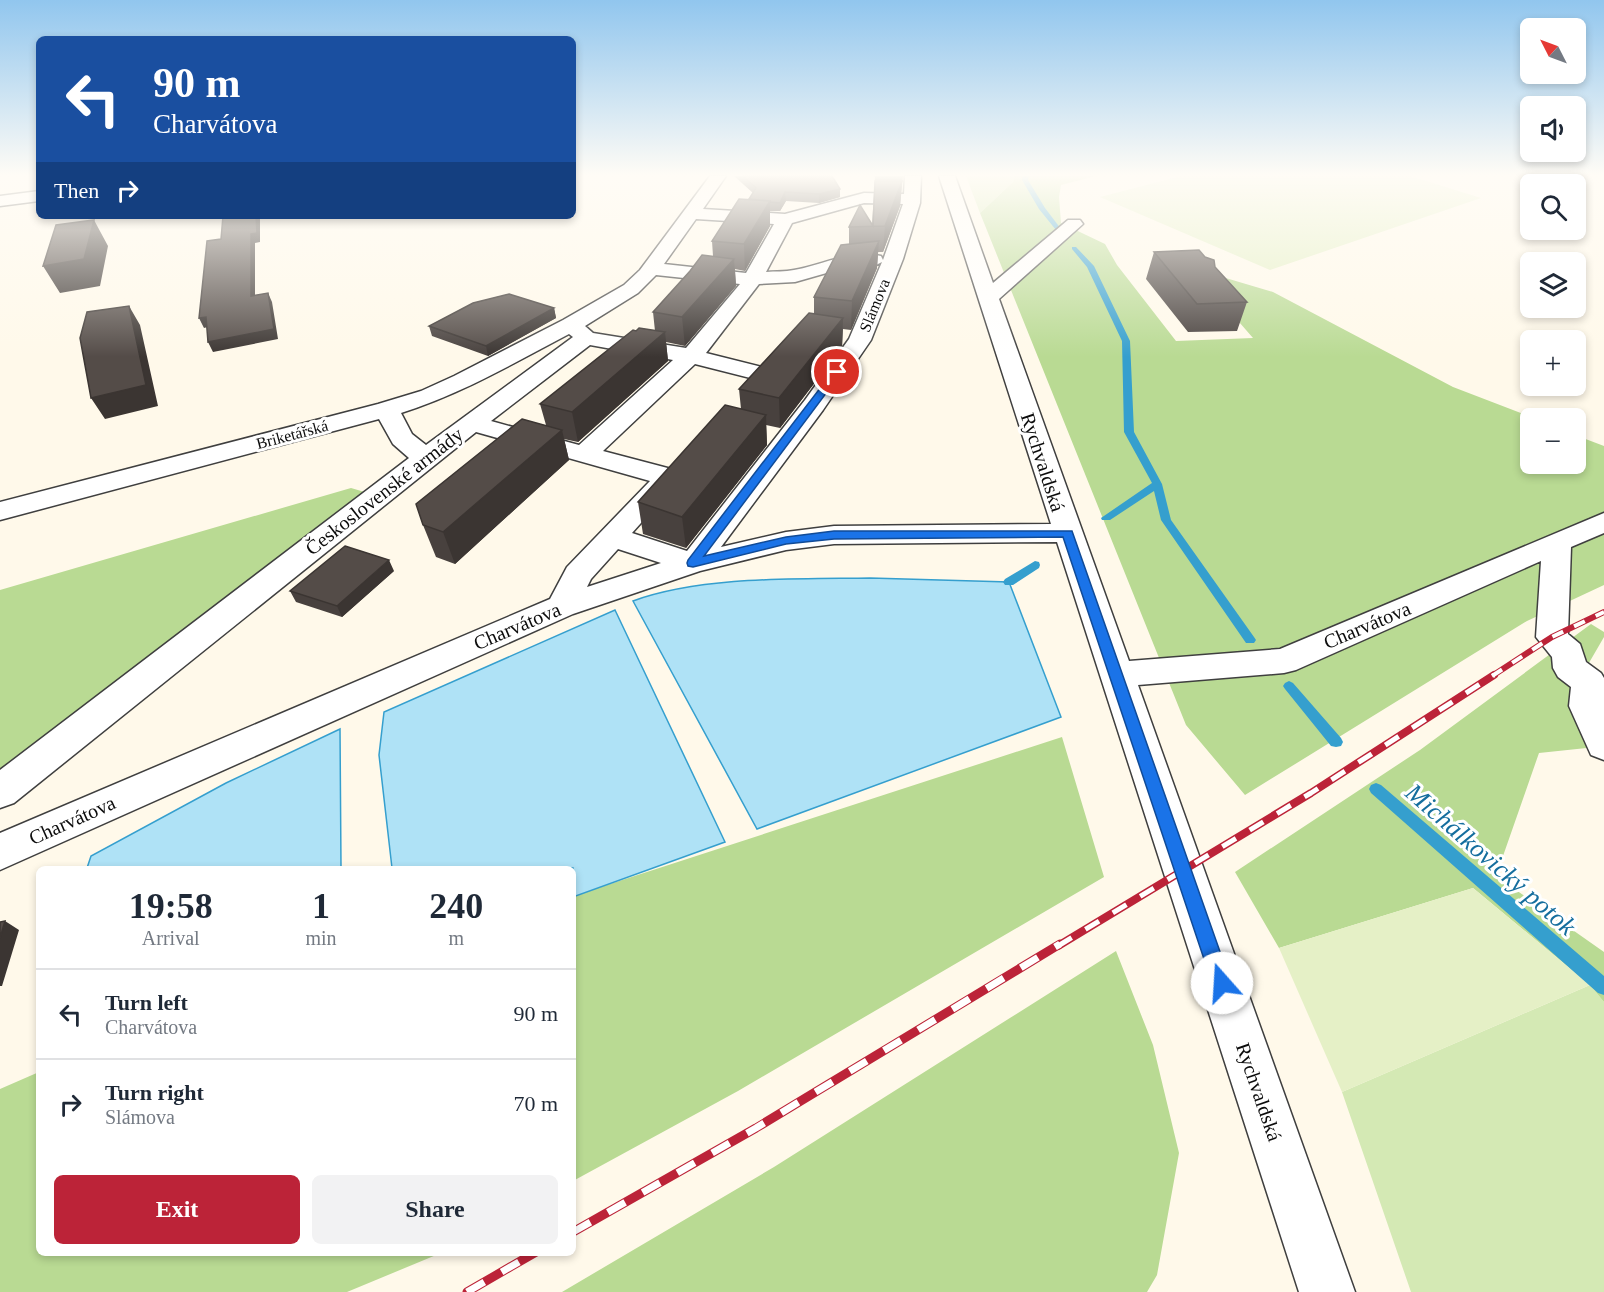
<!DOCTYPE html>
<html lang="en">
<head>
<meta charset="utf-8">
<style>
  :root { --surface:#fff; --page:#f2f2f3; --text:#1f2937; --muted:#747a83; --line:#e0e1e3; --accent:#bc2338 }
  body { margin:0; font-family:"Times New Roman",serif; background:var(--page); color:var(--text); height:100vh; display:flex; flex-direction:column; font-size:22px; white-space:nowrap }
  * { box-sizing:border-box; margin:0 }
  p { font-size:20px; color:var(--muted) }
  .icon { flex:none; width:33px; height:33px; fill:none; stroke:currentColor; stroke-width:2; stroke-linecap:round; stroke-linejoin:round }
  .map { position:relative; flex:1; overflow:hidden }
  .drawer { position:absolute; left:36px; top:866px; width:540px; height:390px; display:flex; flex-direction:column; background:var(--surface); border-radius:9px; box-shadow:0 3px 9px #0003 }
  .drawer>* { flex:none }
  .guide { position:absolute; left:36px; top:36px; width:540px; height:183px; border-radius:9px; box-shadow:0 3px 9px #0003; background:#1a4fa0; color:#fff; overflow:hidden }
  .needle { width:39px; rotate:312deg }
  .fabs { position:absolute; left:1520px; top:18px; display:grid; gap:12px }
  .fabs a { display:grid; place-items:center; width:66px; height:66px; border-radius:9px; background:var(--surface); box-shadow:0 3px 9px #0003; font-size:30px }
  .pin { position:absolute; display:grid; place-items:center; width:51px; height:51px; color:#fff; margin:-26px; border:3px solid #fff; border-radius:50%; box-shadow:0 2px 6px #0007 }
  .me { position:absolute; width:66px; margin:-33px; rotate:341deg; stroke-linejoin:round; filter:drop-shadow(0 0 4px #0008) }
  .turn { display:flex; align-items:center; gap:21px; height:126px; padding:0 18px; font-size:27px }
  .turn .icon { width:78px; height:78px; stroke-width:2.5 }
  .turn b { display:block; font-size:42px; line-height:51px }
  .then { display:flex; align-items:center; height:57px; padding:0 18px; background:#0003; gap:12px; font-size:22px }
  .eta { display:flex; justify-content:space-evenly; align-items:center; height:102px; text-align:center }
  .eta b { font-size:36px; font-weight:800; line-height:42px }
  .primary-button { display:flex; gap:12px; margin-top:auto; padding:12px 18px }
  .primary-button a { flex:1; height:69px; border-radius:9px; background:var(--accent); color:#fff; font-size:24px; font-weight:800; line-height:69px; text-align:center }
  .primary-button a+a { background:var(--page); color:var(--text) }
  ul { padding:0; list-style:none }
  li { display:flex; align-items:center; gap:18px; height:90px; padding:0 18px; border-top:2px solid var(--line) }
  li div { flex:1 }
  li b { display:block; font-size:22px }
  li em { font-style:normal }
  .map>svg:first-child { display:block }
  .green { fill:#d4e9b4 }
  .forest { fill:#b9da93 }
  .pitch { fill:#e5f0c6 }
  .water { fill:#afe2f6; stroke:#359fce; stroke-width:1.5 }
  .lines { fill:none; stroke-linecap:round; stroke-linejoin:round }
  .stream { fill:#359fce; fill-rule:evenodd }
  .minor-casing { stroke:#3f3f3f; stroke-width:3 }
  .minor { fill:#fff; fill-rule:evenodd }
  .rail-far2-casing { stroke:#bc2338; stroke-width:6 }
  .rail-far1-casing { stroke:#bc2338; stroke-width:8 }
  .rail-casing { stroke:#bc2338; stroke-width:9 }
  .rail-far2 { stroke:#fff; stroke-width:4; stroke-dasharray:12; stroke-linecap:butt }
  .rail-far1 { stroke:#fff; stroke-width:5; stroke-dasharray:16; stroke-linecap:butt }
  .rail { stroke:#fff; stroke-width:7; stroke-dasharray:20; stroke-linecap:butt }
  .wall { fill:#48413e }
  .shaded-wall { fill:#3b3532 }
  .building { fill:#544c48; stroke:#3b3532; stroke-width:1.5 }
  .route { fill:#1a73e8; stroke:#114b97; stroke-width:1.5 }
  .labels { text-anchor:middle; stroke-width:6; stroke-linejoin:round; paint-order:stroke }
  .far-street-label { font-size:16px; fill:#0c0c0c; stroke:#fff }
  .street-label { font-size:20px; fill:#0c0c0c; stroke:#fff }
  .near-water-label { font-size:26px; font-style:italic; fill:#156e9e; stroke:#fff }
</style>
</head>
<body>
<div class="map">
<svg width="1604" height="1292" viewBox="0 0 1604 1292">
  <rect width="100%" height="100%" fill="#fff9ea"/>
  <path class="green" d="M966 176H1014L1013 182 980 213Z
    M1590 985 1604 1002V1292H1411L1342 1092Z"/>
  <path class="forest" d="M1014 176H1096L1061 185 1059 197 1061 223 1105 244 1117 265 1176 341 1253 338 1192 268 1273 292 1453 387 1534 418H1530V464H1575V435L1604 446V585L1527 621 1245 795 1186 725 980 213 1013 182Z
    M351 488 368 493 0 778V590Z
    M1591 624 1604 632V637L1586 668 1596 747 1539 753 1496 876 1604 952V1002L1590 985 1473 888 1279 948 1235 872 1420 750Z
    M1062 737 1104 877 738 1091 573 1181V896Z
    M1116 951 1153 1045 1179 1153 1157 1275 1147 1292H562L774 1167Z
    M39 1072V1252L441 1253 347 1292H0V1089Z"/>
  <path class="pitch" d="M1181 176H1410L1481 198 1270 270 1100 197Z
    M1473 888 1590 985 1342 1092 1279 948Z"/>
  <path class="water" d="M870 578 1009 582 1061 717 757 829 633 601C702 576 796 579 870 578Z
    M615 610 725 842 573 897V868H392L379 755 384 712Z
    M340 729 341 868H87L91 856 226 783Z"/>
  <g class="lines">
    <path class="stream" d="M1023 176H1029L1028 180 1045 208 1061 229 1060 230H1056L1039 209 1022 180Z
      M1072 247H1076L1094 266 1130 341 1134 432 1162 484 1171 520 1254 637 1256 640 1254 643H1246L1161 520 1154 491 1110 520H1102L1101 518 1152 483 1124 432 1122 341 1087 267 1072 249Z
      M1035 561 1039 562 1040 565 1039 568 1013 585H1005L1003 582 1005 579Z
      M1289 681 1293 683 1341 738 1343 742 1341 746 1336 747 1331 746 1285 689 1283 686 1285 683Z
      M1376 783 1381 785 1604 976V995L1598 993 1371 793 1369 789 1371 785Z"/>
    <defs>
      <path id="minor" d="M710 176H726L703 209 785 214 864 193 904 194 905 176H921L920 203 903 259 871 340 823 410 721 547 786 532 834 526 1051 524 939 176H955L993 283 1068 220H1080L1083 224 999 299 1129 661 1280 649 1604 513V533L1571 547 1568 634 1580 644 1586 662 1601 673 1604 678V760L1591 755 1569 706 1571 687 1558 677 1553 668 1552 657 1536 637 1541 561 1296 670 1284 673 1138 685 1355 1292H1299L1057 542 834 544 786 550 700 571 573 614 0 870V833L550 599 567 567 650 481 476 432 14 803 0 808V770L409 458 393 444 379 419 0 520V502L378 404 421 391 454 376 563 320 624 285 640 270ZM864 203 903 204 883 260 881 256C851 249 823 265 794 270 785 272 775 271 766 272L792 223ZM696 219 774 224 746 273 664 264ZM882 262 849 339 805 400 687 551 632 533 682 477 679 471 603 451 695 364 766 382 774 380 778 375 774 370 706 353 759 284 795 282 844 268 874 266ZM656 275 740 284 686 348 593 333 585 326 638 293ZM569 334 573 337 426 445 412 434 401 413C461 394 514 363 569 334ZM590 345 673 360 579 445 491 421ZM618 549 661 563 587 587 591 579Z
        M39 191V201L0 206V196Z"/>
    </defs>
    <use href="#minor" class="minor-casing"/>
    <use href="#minor" class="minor"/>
    <defs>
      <path id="rail-far2" d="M1492 676 1552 637 1604 612"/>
      <path id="rail-far1" d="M1058 946 1311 793 1494 675"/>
      <path id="rail" d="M573 1232 756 1128 1060 944
        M467 1292 536 1252"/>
    </defs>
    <use href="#rail-far2" class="rail-far2-casing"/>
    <use href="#rail-far1" class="rail-far1-casing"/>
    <use href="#rail" class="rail-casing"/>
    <use href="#rail-far2" class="rail-far2"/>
    <use href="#rail-far1" class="rail-far1"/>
    <use href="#rail" class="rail"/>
  </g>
  <path class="wall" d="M734 176H832L840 197 819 203 786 201 780 211H770V226L745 271 735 269 736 286 685 346 666 342 668 361 578 442 564 439 569 460 455 564 436 557 423 525 546 425 540 404 636 331H655L653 312 713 256 712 241 749 199 753 193Z
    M875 176H903L900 206 883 252H878L877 268 851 330 843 329 842 347 780 428 766 425 767 445 686 548 643 534 638 502 741 409 739 389 814 314V297L849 244V227L872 225Z
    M1154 252 1215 267 1247 302 1237 331 1188 332 1146 279Z
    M554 308 556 318 488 356 432 336 429 326Z
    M394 571 342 617 296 602 290 591Z"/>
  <path class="shaded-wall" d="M902 181 900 206 883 252 885 226Z
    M840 189V197L819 203V194Z
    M785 192 786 201 780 211V203Z
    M770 201V226L745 271 744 244Z
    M256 216H260V242L255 243V305L251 296V234Z
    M94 220 108 246 100 286 60 293 43 266Z
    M879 241 877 268 851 330 852 301Z
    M734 259 736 286 685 346 682 317Z
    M268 293 272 302 278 339 213 352 208 342Z
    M129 306 140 325 158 406 105 419 91 398Z
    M554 308 556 318 488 356 486 346Z
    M206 317 211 326 204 328 199 318Z
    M843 318 842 347 780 428 779 398Z
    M665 332 668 361 578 442 572 412Z
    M766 415 767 445 686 548 682 517Z
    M562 430 569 460 455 564 443 532Z
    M389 560 394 571 342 617 337 606Z
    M5 921 19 930 2 986H0V938Z"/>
  <path class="building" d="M743 176H832L840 189 819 194 785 192 780 203 770 202V201L749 199 756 188Z
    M875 181H902L885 226 849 227 860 205 873 226Z
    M739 199 770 201 744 244 712 241Z
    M223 216H256L257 233 251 234V296L268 293 274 329 208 342 206 317 199 318 207 241 221 239Z
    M94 220 84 259 43 266 56 225Z
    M879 241 852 301 814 297 841 245Z
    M1199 250 1205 257 1214 260 1215 267 1247 302 1197 304 1154 252Z
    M702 255 734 259 682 317 653 312 690 271Z
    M509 294 554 308 486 346 429 326 473 303Z
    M129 306 146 385 91 398 80 338 87 312Z
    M809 313 843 318 779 398 739 389Z
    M639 328 665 332 572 412 540 404 633 330 636 331Z
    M725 405 766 415 682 517 638 502Z
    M522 419 562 430 443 532 423 525 416 504Z
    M345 546 389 560 337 606 290 591Z
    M5 921 0 938V922Z"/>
  <linearGradient id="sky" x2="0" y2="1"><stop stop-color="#91c6ee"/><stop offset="0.49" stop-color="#fffcf6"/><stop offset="1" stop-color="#fffcf6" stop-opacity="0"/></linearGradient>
  <rect width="1604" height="357" fill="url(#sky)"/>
  <path class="route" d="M834 370 842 372 704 556 786 537 834 531H1072L1231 983 1228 990 1222 992 1215 990 1212 983 1063 537 834 539 786 544 693 567 688 566 687 563 688 560Z"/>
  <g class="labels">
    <g class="far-street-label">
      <text transform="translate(874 305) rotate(-68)" y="6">Slámova</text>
      <text transform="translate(292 434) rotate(-15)" y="6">Briketářská</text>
    </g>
    <g class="street-label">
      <text transform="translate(1043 462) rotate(72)" y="7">Rychvaldská</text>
      <text transform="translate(384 491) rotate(-38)" y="7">Československé armády</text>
      <text transform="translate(1367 625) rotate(-23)" y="7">Charvátova</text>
      <text transform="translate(517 626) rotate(-23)" y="7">Charvátova</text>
      <text transform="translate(72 820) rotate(-24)" y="7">Charvátova</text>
      <text transform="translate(1259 1092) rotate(71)" y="7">Rychvaldská</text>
    </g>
    <g class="near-water-label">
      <text transform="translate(1491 859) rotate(41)" y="9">Michálkovický potok</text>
    </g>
  </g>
</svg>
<div class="fabs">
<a><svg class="needle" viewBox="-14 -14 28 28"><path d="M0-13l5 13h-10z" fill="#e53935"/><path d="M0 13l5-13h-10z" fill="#747a83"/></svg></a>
<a><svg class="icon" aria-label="sound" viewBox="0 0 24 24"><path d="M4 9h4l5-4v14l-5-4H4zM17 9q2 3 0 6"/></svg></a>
<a><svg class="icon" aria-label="search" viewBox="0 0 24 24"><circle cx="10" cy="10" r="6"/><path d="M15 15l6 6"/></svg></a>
<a><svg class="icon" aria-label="layers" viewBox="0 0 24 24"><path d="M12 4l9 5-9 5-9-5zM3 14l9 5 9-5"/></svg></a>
<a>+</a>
<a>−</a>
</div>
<div class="pin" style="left:837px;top:372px;background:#d93025"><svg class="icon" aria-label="arrive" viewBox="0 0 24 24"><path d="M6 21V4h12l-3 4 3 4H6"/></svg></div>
<svg class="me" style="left:1222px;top:983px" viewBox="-20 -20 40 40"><circle r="19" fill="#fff"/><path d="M0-13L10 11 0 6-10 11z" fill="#1a73e8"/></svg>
<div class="guide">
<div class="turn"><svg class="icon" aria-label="left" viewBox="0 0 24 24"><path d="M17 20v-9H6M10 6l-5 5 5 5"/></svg><div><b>90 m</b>Charvátova</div></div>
<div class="then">Then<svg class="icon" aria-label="right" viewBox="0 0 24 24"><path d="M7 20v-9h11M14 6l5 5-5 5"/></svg></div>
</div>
<section class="drawer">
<div class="eta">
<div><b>19:58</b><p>Arrival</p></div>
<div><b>1</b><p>min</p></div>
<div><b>240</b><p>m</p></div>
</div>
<ul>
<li><svg class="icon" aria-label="left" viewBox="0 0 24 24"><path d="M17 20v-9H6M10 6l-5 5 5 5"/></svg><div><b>Turn left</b><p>Charvátova</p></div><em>90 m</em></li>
<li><svg class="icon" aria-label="right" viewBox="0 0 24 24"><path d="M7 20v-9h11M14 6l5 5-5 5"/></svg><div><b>Turn right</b><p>Slámova</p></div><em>70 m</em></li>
</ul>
<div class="primary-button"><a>Exit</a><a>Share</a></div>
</section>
</div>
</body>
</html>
